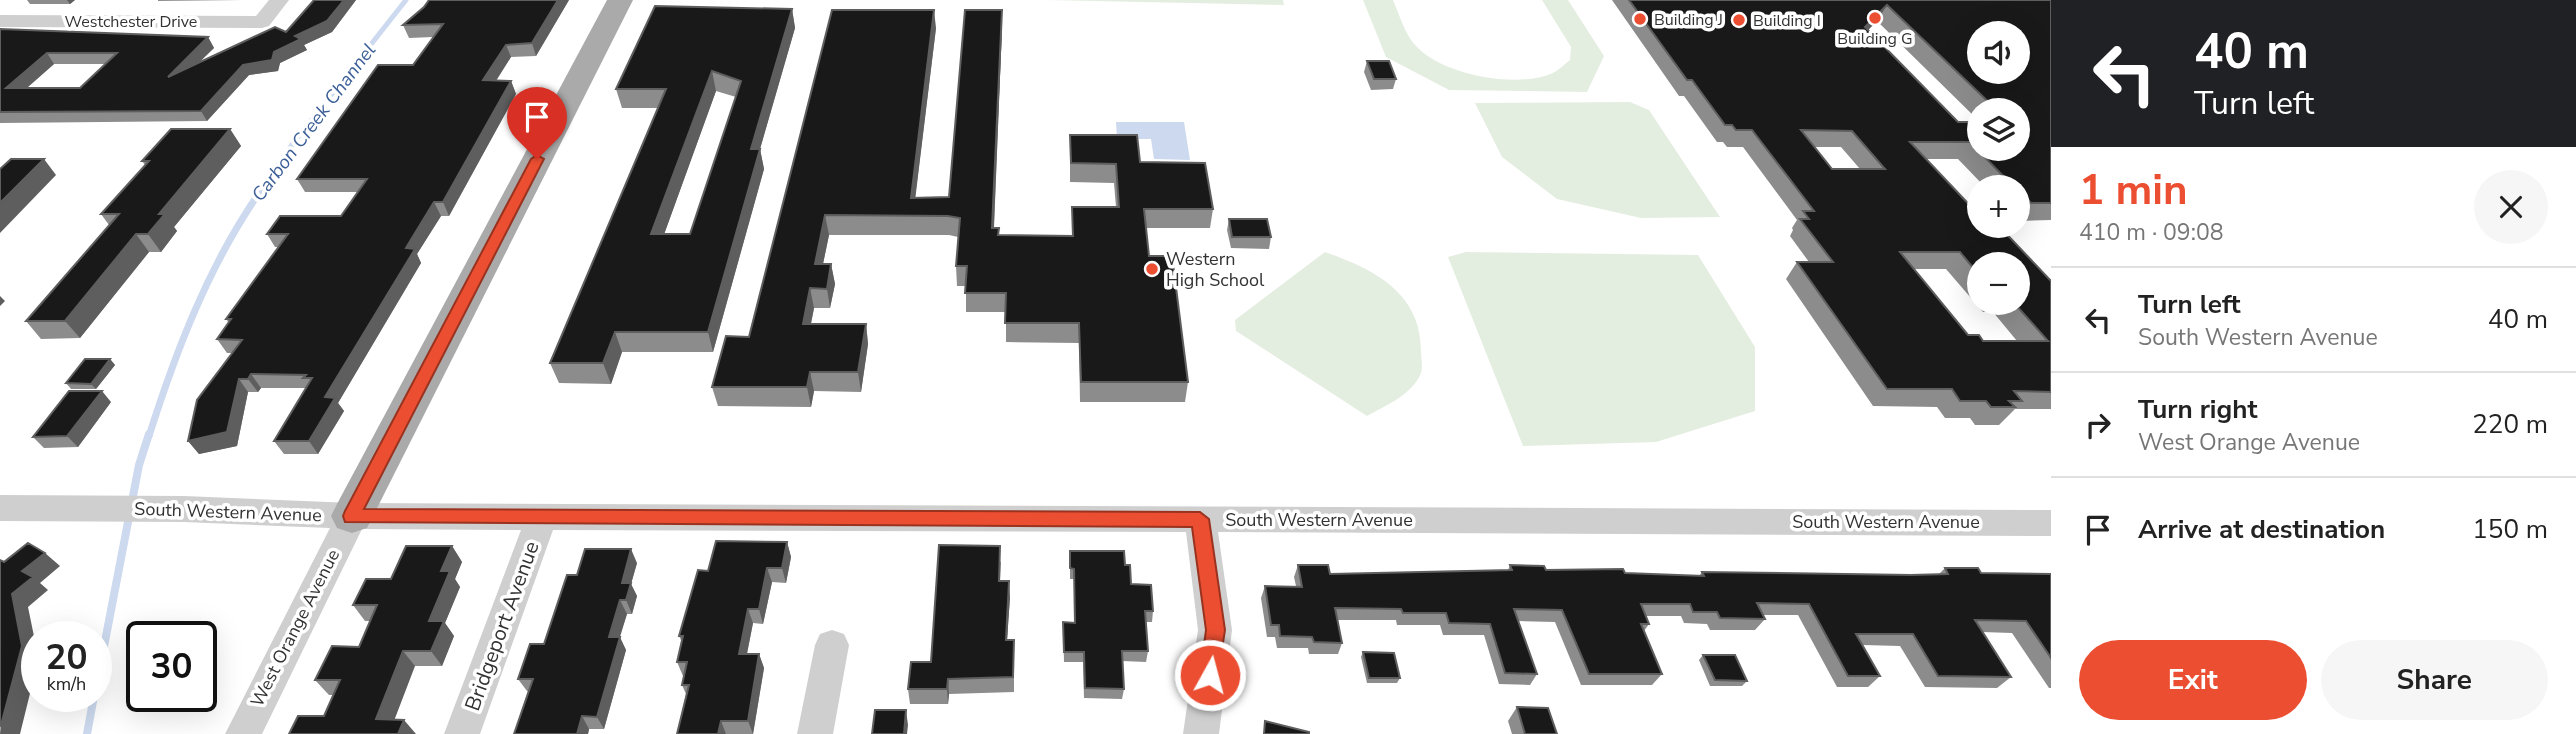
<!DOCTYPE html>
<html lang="en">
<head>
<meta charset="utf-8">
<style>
  :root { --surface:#fff; --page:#f6f6f6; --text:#222; --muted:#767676; --line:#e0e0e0; --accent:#eb4e31 }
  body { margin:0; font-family:"Nunito Sans",sans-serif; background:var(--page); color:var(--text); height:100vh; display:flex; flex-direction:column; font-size:26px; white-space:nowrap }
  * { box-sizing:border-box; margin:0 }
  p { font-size:23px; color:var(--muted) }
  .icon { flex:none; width:38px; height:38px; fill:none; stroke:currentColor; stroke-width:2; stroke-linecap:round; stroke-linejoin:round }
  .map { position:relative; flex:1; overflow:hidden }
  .side { display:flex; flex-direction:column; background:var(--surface); width:525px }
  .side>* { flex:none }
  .guide { background:#202124; color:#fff; overflow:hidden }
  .tools { position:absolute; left:1967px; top:21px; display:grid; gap:14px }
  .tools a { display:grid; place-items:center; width:63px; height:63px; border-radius:50%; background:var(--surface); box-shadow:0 7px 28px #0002; font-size:35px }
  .speed { position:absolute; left:21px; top:621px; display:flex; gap:14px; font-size:35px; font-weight:700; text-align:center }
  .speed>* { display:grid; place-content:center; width:91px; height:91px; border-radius:50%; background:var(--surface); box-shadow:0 7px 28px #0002; line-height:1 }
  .speed small { font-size:18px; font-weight:400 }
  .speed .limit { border:4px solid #111; border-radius:10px; background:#fff; color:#111 }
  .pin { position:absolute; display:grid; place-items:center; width:60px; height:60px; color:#fff; margin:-72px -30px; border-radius:50% 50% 50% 0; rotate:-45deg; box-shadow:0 0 7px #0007 }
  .pin .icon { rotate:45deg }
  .me { position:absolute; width:77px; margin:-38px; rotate:7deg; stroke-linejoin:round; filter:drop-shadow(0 0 5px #0008) }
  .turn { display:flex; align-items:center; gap:24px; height:147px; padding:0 28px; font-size:32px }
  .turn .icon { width:91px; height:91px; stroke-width:2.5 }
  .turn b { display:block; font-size:49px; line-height:60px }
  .round { display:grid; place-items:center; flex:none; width:74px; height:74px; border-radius:37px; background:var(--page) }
  .summary { display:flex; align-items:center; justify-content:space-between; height:119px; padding:0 28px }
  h1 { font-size:42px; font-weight:700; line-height:52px; color:var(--accent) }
  .action { display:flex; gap:14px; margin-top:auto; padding:14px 28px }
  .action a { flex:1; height:80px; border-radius:42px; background:var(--accent); color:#fff; font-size:28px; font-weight:700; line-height:80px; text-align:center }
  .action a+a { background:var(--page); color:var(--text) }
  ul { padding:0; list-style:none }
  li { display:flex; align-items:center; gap:21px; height:105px; padding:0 28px; border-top:2px solid var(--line) }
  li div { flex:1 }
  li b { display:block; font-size:26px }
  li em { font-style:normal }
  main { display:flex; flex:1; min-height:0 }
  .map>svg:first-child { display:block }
  .green { fill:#e4eee0 }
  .water { fill:#ccd9ee }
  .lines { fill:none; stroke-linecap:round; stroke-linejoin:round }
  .stream-far2 { stroke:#ccd9ee; stroke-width:5 }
  .stream-far1 { stroke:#ccd9ee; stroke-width:7 }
  .stream { stroke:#ccd9ee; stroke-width:8 }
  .minor { fill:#cfcfcf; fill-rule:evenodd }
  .major { fill:#aaa; fill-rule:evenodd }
  .wall { fill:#8c8c8c; fill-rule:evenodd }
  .shaded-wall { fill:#5e5e5e }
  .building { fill:#191919; stroke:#5e5e5e; stroke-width:2; fill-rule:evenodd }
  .route { fill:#eb4e31; stroke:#993320; stroke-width:2 }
  .poi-dot { fill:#eb4e31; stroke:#fff; stroke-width:2.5 }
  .labels { text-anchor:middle; stroke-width:7; stroke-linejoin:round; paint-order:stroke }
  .far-poi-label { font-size:16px; fill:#323232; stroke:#fff; text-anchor:start }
  .far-street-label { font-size:16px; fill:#323232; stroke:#fff }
  .poi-label { font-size:18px; fill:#323232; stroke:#fff; text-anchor:start }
  .street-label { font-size:18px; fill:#323232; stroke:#fff }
  .water-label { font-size:19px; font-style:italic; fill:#3c5f98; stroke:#fff }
  .near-street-label { font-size:21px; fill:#323232; stroke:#fff }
</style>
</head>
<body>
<main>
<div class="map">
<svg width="2051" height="734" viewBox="0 0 2051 734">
  <rect width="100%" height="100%" fill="#fff"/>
  <path class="green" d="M1045 0H1283L1284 5 1047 0Z
    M1363 0H1393C1400 16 1405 36 1418 48 1444 75 1518 89 1553 73 1559 70 1565 64 1570 60L1571 47 1542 0H1568L1604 56 1587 92 1449 90 1386 57Z
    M1630 102 1649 110 1720 217 1641 218 1557 199 1502 157 1475 103Z
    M1325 252C1373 269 1421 292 1421 351 1421 357 1423 367 1421 373 1413 394 1385 406 1367 416L1236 331 1235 320Z
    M1466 252 1698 255 1755 347V411L1656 442 1523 446 1448 257Z"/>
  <path class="water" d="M1116 122H1184L1190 160 1154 159 1151 139H1117Z"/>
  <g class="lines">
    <path class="stream-far2" d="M257 195 294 142 406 0"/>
    <path class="stream-far1" d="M149 436C176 351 208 267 259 193"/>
    <path class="stream" d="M96 688 139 465 149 434
      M87 734 94 696"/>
    <path class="minor" d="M269 0H289L269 26 262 28 0 27V15L256 16Z
      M0 495 184 496 352 503 2051 510V536L1218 532 1232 630 1219 734H1183L1198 630 1186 532 553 530 480 734H444L521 530 362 529 262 734H225L330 528 184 522 0 521Z
      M832 630 844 634 849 645 833 734H797L815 645 820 634Z"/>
    <path class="major" d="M607 0H633L367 528 352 533 337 528 331 516 337 504Z"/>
  </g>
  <path class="wall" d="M27 0H75L70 4H30Z
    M158 0H242L158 1Z
    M314 0H356L332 32 304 45 307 50 280 63 278 71 249 75 207 121 0 123V29L208 37 214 48 199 62 286 32ZM54 64H106L80 88H27Z
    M569 0 536 56 511 57 496 81H511L516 94 449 216H441L417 254 421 263 338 403 344 411 318 454H284L274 441 306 388H261L258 392H248L237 446 199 454 188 441 232 353H227L217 339 229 323 226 319 279 247H275L267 234 341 216 357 192H305L297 179 413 65 433 37 409 38 403 25Z
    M1612 0H2051V220L2018 221V187H1985L1958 159H1926L1975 212 2051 281V409H2015L1999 425H1975L1970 418H1945L1937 407 1873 406 1786 279 1797 262H1809L1790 236 1793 230 1792 228 1797 220 1743 147H1727L1723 142H1717L1684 96H1679ZM1877 21 1979 121V110H2018V149L1958 122 1868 30ZM1815 147H1841L1860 169H1832ZM1979 264 2018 303H1979ZM1914 269H1946L1983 312H1993L2017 341H1983L1968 335Z
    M792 9 795 28 760 149 764 169 713 352H622L611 384 559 383 550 363 658 108H622L616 89ZM716 91 736 97 690 234H664Z
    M936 28 915 198 949 197 1002 28 994 228 999 235 1072 236V207H1116L1114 183 1070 182V135L1140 162 1213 209 1210 228H1146L1149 256 1188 382 1185 402H1080L1079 343 1006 342V312H966V286H957L956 266 958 237 949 235H829L823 264H831L835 284 830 308H814L811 324H866L868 344 861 392 814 391 811 407 718 406 712 387 749 337Z
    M1367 61 1396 79 1393 89 1371 90 1364 72Z
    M230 129 241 146 174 227 177 231 161 252H149L80 338 41 339 26 321 109 225 101 214 145 165 142 161Z
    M1229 219 1271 237 1269 249 1231 248 1227 230Z
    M110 359 115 365 96 389H71L66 383Z
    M111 402 78 447 44 448 33 437Z
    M787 542 791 557 786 583 772 582 763 624 753 623 747 654H759L764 668 753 734H677L686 694 682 685 684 676H683L677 662 682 642 679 636Z
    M452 546 462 562 455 579 460 587 445 623 454 636 442 666H415L324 716 333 695H329L315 680 359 647 370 621H365L353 605 391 579Z
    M1070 551 1125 565 1131 584 1153 611 1152 622H1146L1148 651 1146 662 1122 661 1124 689 1122 699 1084 698 1083 662H1064L1063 622 1074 623V579H1070Z
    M1001 561 1000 581 1010 597 1007 640H1014V692L949 694 948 704H910L908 689 931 662Z
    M637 563 631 584 637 596 632 614H627L619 637 626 650 604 729H589L588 734H514L528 691H527L518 679 544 644 577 575Z
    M1298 565 1330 574 1508 570 1510 565 1546 570 1699 576 1702 572 1911 575 1939 574 1945 568 1981 573 2051 574V688H2049L2012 633 1982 632 2011 677 1997 688 1925 687 1900 646 1863 645 1880 676 1868 687H1837L1798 615H1763L1765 619 1755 630H1710L1707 624 1684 623 1681 616H1646L1649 624 1644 631 1662 674 1652 685H1581L1555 622 1518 621 1537 674 1530 685 1499 684 1484 635H1443L1440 625H1397L1396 620H1338L1342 643 1338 654H1309L1308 648H1277L1275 637H1267L1261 598 1265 586H1296L1294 577Z
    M1363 652 1400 678 1397 683H1367L1361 657Z
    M1703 655 1747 681 1742 686H1710L1699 660Z
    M1517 707 1557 734H1512L1508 721Z"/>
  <path class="shaded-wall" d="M67 0H75L70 4Z
    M344 0H356L332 32 304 45 307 50 280 63 278 71 249 75 207 121 201 111 243 65 274 52Z
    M558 0H569L536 56 532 43Z
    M1887 5 1877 21 1855 43 1865 27Z
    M792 9 795 28 760 149 764 169 713 352 708 332 751 149Z
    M934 10 936 28 913 217 911 198Z
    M1002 10V28L993 248 992 228Z
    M208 37 214 48 174 87 168 77Z
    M506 45 511 57 488 93 483 80Z
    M47 53 54 64 14 99 6 88Z
    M712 71 716 91 657 254 651 234Z
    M511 81 516 94 449 216 443 202Z
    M230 129 241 146 174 227 177 231 161 252 148 234 159 214Z
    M44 159 56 175 0 233V203Z
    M434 202 441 216 417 254 421 263 338 403 344 411 318 454 309 441 325 397 406 248Z
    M825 215 829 235 819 283 815 264Z
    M136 234 149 252 80 338 65 321Z
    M831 264 835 284 830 308 827 289Z
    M810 288 814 308 807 343 803 324Z
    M0 296 5 301 0 306Z
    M866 324 868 344 861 392 858 372Z
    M615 332 622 352 611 384 603 363Z
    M110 359 115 365 96 389 91 384Z
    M810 372 814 391 811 407 807 387Z
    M251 374 261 388 258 392 248 379Z
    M239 379 248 392 237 446 199 454 188 441Z
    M102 391 111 402 78 447 67 436Z
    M787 542 791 557 786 583 782 568Z
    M452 546 462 562 455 579 460 587 445 623 454 636 442 666 431 651 429 621 441 571Z
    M631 549 637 563 631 584 637 596 632 614 626 600 622 583Z
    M45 553 60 566 40 583 48 590 28 607 37 651V665L20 734H0L12 594 22 571Z
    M767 568 772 582 763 624 759 609Z
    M1009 581 1010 597 1006 655V640Z
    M620 600 627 614 616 650 609 637Z
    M748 609 753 623 744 668 739 654Z
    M620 637 626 650 604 729 597 717Z
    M403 651 415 666 389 734 376 719Z
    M759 654 764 668 753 734 748 721Z
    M948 679 949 694 948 704 947 689Z
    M906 710 908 725 907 734H904Z
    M582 716 589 729 588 734H577Z
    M404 720 416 734H398Z
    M721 721 726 734H718Z"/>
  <path class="building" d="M314 0H344L327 21 295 36 301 39 274 52 272 60 243 65 201 111 0 112V29L208 37 168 77 275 27 286 32ZM47 53H117L80 88H6Z
    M429 0H558L532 43 506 45 483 80 511 81 443 202H434L406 248 415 249 325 397 335 398 309 441H274L312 378H303L306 375 251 374 248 379H239L227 432 188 441 197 400 242 340 217 339 231 319H226L288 234H267L280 216H341L367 179H297L378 65H413L443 24 403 25 424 7Z
    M1629 0H2051V203H2031L2018 191V187H2014L1970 142H1910L1979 215V226H1999L2051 281V392L2014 391 2022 401H2009L2015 407H1991L1986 401H1960L1952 389H1887L1797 262H1833L1800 219H1809L1803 211H1814L1752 130H1736L1732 125H1725L1692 80H1687ZM1887 5 1997 110H2018V149H1979V122H1958L1865 27ZM1979 33H2018V72H1979ZM1801 130 1852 131 1885 169H1832ZM1900 252H1960L1979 275V264H2018V303H2014L2048 341H1983L1979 335H1968Z
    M655 6 792 9 751 149H760L708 332H615L603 363H550L666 89H616ZM712 71 741 81 690 234H651Z
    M832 10H934L911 198 949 197 965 10H1002L992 228H999L998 235 1073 236 1072 207H1119L1116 164 1071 163 1070 135H1137L1140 162 1205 163 1213 209H1144L1149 256H1172L1188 382H1081L1079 323H1005L1006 293H965L967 266H956L960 218 948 216 825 215 815 264H831L827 289 810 288 803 324H866L858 372H810L807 387H712L726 336 749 337Z
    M1367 61H1389L1396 79H1374Z
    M171 129H230L159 214H165L148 234H136L65 321H26L119 214H101L149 161H142Z
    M11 159H44L0 203V169Z
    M1229 219H1267L1271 237H1232Z
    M85 359H110L91 384 66 383Z
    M69 391H102L67 436 33 437Z
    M716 541 787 542 782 568H767L759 609H748L739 654H759L748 721H721L718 734H677L689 685H682L687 662H677L683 636H679L698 570 708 571Z
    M28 543 45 553 22 571 33 577 12 594 22 646 1 725 0 726V560L4 562Z
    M939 545 1000 546 999 581H1009L1006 640H1014L1013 677 948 679 947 689H908L911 662H931Z
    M406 546H452L441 571H450L429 621H444L431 651H403L376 719 404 720 398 734H289L298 716H324L340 680H315L332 646 359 647 377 605H353L366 579H391Z
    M585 549H631L622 583H631L626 600H620L609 637H620L597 717 582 716 577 734H514L533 679H518L530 644H544L567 575H577Z
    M1070 551H1124L1125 565H1130L1131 584 1151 585 1153 611H1145L1148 651H1122L1124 689 1085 688 1084 652H1064L1063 622 1075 623 1074 569 1070 568Z
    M1298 565H1328L1330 574 1512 570 1510 565 1544 566 1546 570 1623 569 1625 573 1704 576 1702 572 1911 575 1948 574 1945 568H1978L1981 573 2051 574V658L2026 621 1975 620 2011 677 1938 676 1913 634H1856L1880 676H1848L1809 604 1757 603 1765 619 1720 618 1717 612H1693L1690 604H1641L1649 624H1641L1662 674H1589L1562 610 1514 609 1537 674 1505 673 1490 624 1449 623 1446 613H1403L1401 609 1335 608 1342 643 1314 642 1312 637 1280 636 1279 625H1271L1265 586 1302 587Z
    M1363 652 1394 653 1400 678H1369Z
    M1703 655H1735L1747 681 1715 680Z
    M1517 707 1548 708 1557 734H1525Z
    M875 710H906L904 734H872Z
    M1265 721 1309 732V734H1264Z"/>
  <path class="route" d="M537 155 544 159 364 509 1200 512 1209 519 1225 630 1217 681 1210 684 1203 681 1200 675 1206 630 1192 527 345 522 343 516 345 511 531 159Z"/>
  <g class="poi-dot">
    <circle cx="1875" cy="18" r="7"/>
    <circle cx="1640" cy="19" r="7"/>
    <circle cx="1739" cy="20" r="7"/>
    <circle cx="1152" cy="269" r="7"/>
  </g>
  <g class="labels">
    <g class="far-poi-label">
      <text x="1654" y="25">Building J</text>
      <text x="1753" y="26">Building I</text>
      <text x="1875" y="44" text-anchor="middle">Building G</text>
    </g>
    <g class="far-street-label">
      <text x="131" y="27">Westchester Drive</text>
    </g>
    <g class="poi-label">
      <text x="1166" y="265">Western<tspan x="1166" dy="21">High School</tspan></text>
    </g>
    <g class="street-label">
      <text transform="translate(228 512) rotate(2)" y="6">South Western Avenue</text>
      <text x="1319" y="526">South Western Avenue</text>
      <text x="1886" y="528">South Western Avenue</text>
      <text transform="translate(295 628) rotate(-63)" y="6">West Orange Avenue</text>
    </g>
    <g class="water-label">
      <text transform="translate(313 122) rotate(-53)" y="7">Carbon Creek Channel</text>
    </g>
    <g class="near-street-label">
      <text transform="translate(502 626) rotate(-70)" y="7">Bridgeport Avenue</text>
    </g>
  </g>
</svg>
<div class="tools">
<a><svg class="icon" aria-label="sound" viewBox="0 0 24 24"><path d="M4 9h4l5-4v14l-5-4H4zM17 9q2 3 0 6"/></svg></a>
<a><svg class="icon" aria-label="layers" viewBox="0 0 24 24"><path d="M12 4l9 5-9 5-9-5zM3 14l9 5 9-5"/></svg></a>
<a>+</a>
<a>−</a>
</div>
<div class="speed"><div>20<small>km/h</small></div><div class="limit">30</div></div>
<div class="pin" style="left:537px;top:159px;background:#d93025"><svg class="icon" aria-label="arrive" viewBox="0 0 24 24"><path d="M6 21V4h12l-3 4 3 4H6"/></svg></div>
<svg class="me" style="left:1210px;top:675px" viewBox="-20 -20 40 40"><circle r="17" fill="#eb4e31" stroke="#fff" stroke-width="3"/><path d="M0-11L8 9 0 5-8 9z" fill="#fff"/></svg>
</div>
<section class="side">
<div class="guide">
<div class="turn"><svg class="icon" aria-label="left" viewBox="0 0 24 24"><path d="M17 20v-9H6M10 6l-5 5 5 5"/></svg><div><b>40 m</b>Turn left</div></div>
</div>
<div class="summary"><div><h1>1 min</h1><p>410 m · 09:08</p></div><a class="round"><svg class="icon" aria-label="close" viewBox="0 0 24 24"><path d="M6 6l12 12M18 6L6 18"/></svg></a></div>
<ul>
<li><svg class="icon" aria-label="left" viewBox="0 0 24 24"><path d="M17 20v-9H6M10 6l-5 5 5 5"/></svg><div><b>Turn left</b><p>South Western Avenue</p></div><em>40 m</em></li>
<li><svg class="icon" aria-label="right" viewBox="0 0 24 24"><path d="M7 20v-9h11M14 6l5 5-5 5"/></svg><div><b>Turn right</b><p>West Orange Avenue</p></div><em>220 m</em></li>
<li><svg class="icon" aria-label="arrive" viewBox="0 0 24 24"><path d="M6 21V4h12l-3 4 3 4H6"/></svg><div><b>Arrive at destination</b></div><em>150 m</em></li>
</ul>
<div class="action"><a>Exit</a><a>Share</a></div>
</section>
</main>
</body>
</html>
